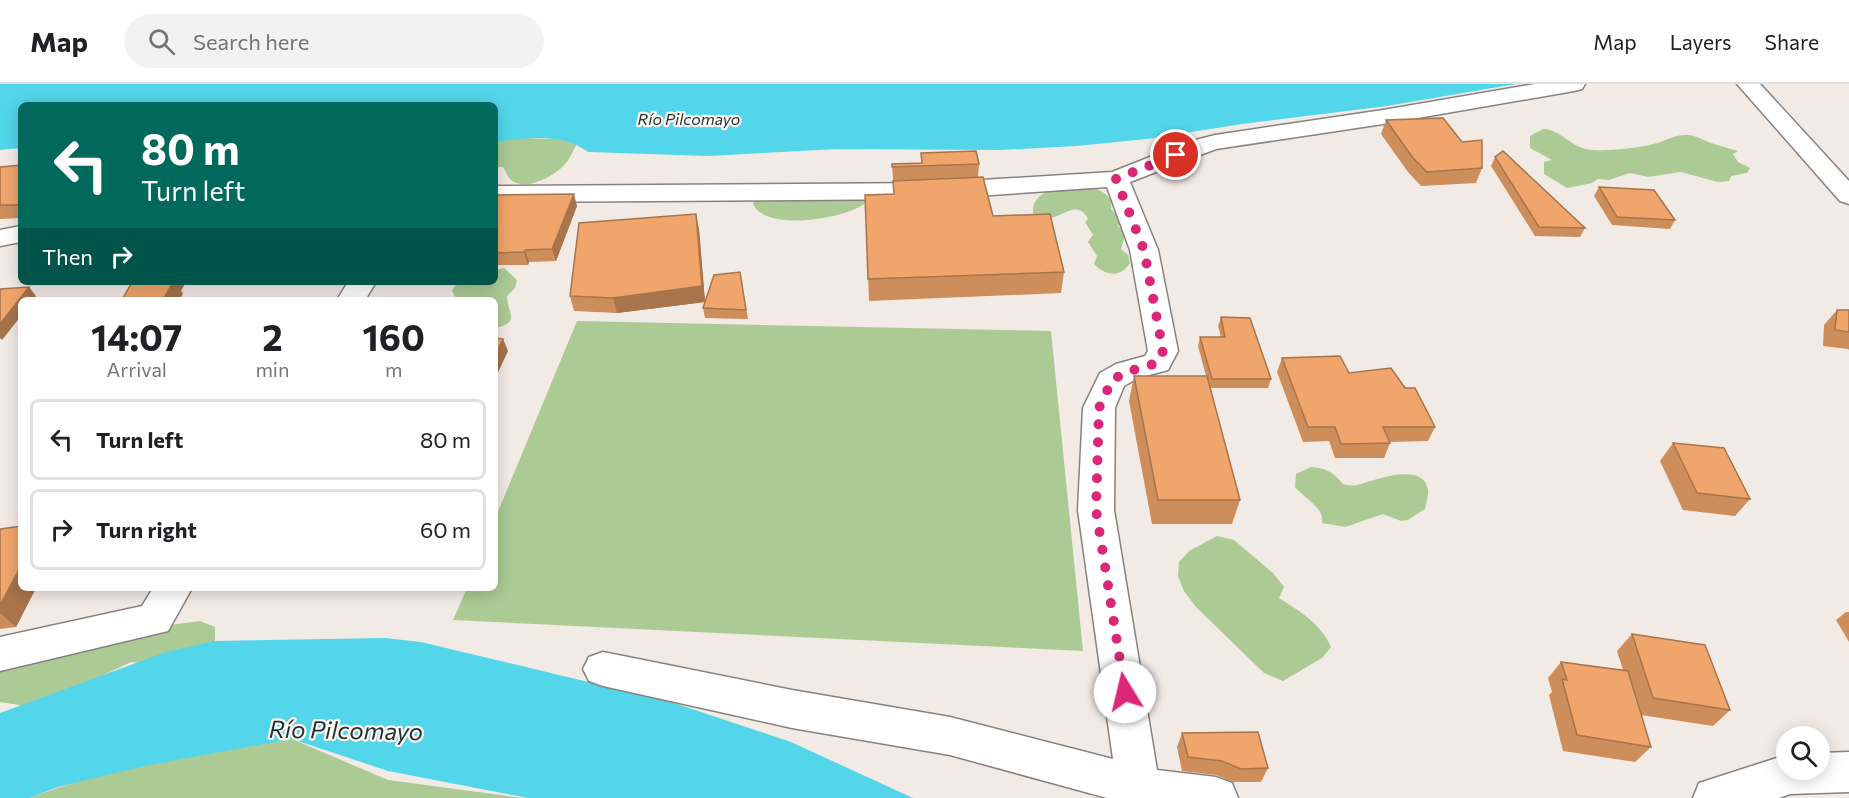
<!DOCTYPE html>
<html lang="en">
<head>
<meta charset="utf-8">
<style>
  :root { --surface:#fff; --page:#f2f2f2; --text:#202124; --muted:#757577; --line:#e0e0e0 }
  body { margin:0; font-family:Commissioner,sans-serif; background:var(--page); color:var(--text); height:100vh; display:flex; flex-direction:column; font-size:22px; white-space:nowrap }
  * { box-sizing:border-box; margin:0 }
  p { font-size:20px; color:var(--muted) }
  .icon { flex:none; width:33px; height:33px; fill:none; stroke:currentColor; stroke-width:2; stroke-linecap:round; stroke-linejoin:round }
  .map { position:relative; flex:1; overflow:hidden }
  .drawer { position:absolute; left:18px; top:213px; width:480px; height:294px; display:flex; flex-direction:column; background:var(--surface); border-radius:9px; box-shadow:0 3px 15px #0003 }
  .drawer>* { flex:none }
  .top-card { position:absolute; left:18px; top:18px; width:480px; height:183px; border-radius:9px; box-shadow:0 3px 15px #0003; background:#00695c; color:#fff; overflow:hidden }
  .buttons { position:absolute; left:1776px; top:642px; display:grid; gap:12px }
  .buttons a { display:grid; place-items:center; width:54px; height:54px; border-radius:50%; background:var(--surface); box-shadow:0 3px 15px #0003; font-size:30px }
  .pin { position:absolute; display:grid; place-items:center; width:51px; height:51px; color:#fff; margin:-26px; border:3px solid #fff; border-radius:50%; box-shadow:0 2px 6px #0007 }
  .me { position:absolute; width:66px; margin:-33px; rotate:351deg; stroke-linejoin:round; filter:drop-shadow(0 0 4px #0008) }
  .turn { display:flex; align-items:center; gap:21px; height:126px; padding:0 24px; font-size:27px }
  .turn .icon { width:78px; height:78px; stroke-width:2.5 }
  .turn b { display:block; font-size:42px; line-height:51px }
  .then { display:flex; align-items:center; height:57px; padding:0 24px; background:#0003; gap:12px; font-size:22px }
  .eta { display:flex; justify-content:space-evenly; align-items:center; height:102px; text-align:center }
  .eta b { font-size:36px; font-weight:700; line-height:42px }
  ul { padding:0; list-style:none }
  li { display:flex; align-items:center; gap:18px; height:81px; margin:0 12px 9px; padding:0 12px; border:3px solid var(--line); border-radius:9px }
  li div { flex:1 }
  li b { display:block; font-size:22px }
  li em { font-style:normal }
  header { display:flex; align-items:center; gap:36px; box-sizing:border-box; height:84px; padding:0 30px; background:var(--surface); border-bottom:2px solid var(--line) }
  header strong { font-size:28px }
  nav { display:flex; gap:33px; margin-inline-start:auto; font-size:21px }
  .search { width:420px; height:54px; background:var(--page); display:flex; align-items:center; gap:15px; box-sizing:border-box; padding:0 21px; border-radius:33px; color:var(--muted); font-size:22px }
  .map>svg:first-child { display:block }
  .green { fill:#acca94 }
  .water { fill:#53d6ea }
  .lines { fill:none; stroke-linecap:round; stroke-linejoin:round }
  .street-casing { stroke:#88817d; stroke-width:3 }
  .street { fill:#fff; fill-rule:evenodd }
  .wall { fill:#ce8e5c }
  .shaded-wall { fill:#a7744b }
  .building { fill:#efa56b; stroke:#a7744b; stroke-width:1.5 }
  .route { stroke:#db2777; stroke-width:10; stroke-dasharray:0 18 }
  .labels { text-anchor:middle; stroke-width:4.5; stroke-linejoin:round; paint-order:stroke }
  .far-water-label { font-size:16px; font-style:italic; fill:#1b3135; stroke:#fff7f2 }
  .near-water-label { font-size:24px; font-style:italic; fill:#1b3135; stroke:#fff7f2 }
</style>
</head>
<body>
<header>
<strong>Map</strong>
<div class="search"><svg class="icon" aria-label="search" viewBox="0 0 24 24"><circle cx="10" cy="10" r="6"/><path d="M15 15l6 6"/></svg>Search here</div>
<nav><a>Map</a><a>Layers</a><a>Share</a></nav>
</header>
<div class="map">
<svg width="1849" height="714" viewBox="0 0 1849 714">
  <rect width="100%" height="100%" fill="#f2eae5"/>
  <path class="green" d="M1543 45C1561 45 1571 65 1593 66 1607 67 1640 64 1653 60 1666 57 1674 50 1689 51 1697 52 1703 56 1711 59 1719 62 1729 64 1738 67L1733 70 1738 78 1750 84 1747 89 1731 92 1729 97 1718 98 1681 88 1648 93 1630 89 1609 96 1598 95 1592 99 1567 104 1544 90V78L1552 76 1530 64V52Z
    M519 54 558 55 577 60C573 66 570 75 565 80 555 92 524 109 510 95 507 92 506 87 503 83H495V58Z
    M1091 101C1102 109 1113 110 1111 125L1121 136 1118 142 1126 147 1121 165 1128 171 1130 179C1121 194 1105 192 1094 180L1097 172 1088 158 1093 151 1085 138 1088 135C1078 116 1065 131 1051 134 1046 135 1041 134 1036 133L1033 129C1032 101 1071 103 1091 101Z
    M864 111 866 117 864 120C844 135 766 148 753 120L755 116Z
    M504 184 517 196 515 204 507 212C507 229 522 238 495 244V216H468L455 213 452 206 458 198H495V186Z
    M577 237 1051 247 1083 567 453 536 467 504H495V435Z
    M1311 383C1326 384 1333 388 1343 400 1347 401 1352 402 1357 401 1372 397 1424 376 1428 406 1429 412 1426 419 1425 425L1408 436 1401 437 1383 430 1345 443 1322 439C1325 424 1304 414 1295 403L1296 390Z
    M1217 452 1234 456 1273 489 1284 503 1279 514C1300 527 1321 540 1331 563L1322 574 1283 597 1264 589 1196 523 1184 507 1178 492 1179 478 1189 467Z
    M200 537 215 543V557L217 559 141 579 131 578 49 617 25 622 0 618V578L54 574 75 569 140 545Z
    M292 655 388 696 523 714H29C113 682 204 671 292 655Z"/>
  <path class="water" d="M0 0H1516L1387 22 1242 40 1147 55 1076 62 1000 66 837 65 709 72 588 68C561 48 527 54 495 58V21H21V64L0 66Z
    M385 554 421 558 668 617 791 658 913 714H528L388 687 292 655 149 681 58 703 29 714H0V629L166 568 215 557Z"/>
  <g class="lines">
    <defs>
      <path id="street" d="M1535 0H1585L1582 5 1574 7 1383 40 1216 65 1130 98 1158 166 1178 267 1168 286 1138 294 1124 302 1115 324 1114 426 1157 686 1216 693 1232 699 1238 714H1107L950 671 792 644 603 602 589 597 583 585 589 573 603 568 792 606 950 633 1113 675 1078 426 1083 324 1100 289 1116 280 1145 272 1148 267 1130 166 1107 103 933 115 495 118V102L933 99 1112 88 1188 58 1215 51 1383 26Z
        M1737 0H1760L1849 97V120L1840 117Z
        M21 142V158L0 162V146Z
        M348 198H376L365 216H337Z
        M153 504H192L168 547 0 587V553L142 522Z
        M1849 668V708L1790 710 1779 714H1693L1699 699 1786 671V686H1820V669Z"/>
    </defs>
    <use href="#street" class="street-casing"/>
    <use href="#street" class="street"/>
  </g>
  <path class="wall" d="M1386 36 1482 84 1476 99 1421 102 1408 88 1381 50Z
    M921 69 979 80 978 93 993 132 1064 188 1061 209 869 217 865 111 894 110 892 80 921 79Z
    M1495 73 1585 144 1580 153 1535 152 1491 82Z
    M21 81V134L0 135V83Z
    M1599 103 1675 136 1670 145 1612 141 1594 112Z
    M495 111 577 122 556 177 529 178 528 181H495Z
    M699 145 705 217 740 188 748 235 705 234 703 224 705 218 617 229 574 227 570 212Z
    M1837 226H1849V266L1848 265 1823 262 1824 241Z
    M1221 233 1271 295 1268 304H1210L1240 416 1232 440H1152L1129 317 1134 292H1206L1198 262 1200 253H1221L1218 242Z
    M1282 274 1349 289 1405 304 1435 343 1428 357 1389 358 1390 359 1384 374H1335L1329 357 1303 358 1277 288Z
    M1673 359 1750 415 1735 432 1683 426 1660 377Z
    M0 445 21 504H36L16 543 0 545Z
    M1846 528H1849V558L1836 536Z
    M1632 550 1730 626 1713 642 1641 631 1651 663 1635 678 1563 667 1549 611 1552 608 1548 594 1561 578 1623 586 1617 567Z
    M1182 649 1268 684 1261 698H1234L1216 691 1182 687 1177 663Z"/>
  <path class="shaded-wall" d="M574 110 577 122 556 177 552 165Z
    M696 130 699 145 705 218 617 229 613 214Z
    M525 166 529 178 528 181 524 168Z
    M172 198H186L181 207 183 209 180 216H163Z
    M29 203 36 212 33 216H21V232L2 256 0 254V240Z
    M503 255 508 267 495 295V272Z
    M21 482V504H36L16 543 0 529V521Z"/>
  <path class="building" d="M1443 34 1462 58 1482 56V84L1427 88 1413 74 1386 36Z
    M976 67 979 80 892 83V80L922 79 921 69Z
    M1503 67 1585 144 1539 143 1495 73Z
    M21 81V121H0V83Z
    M983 93 993 132 1050 130 1064 188 868 195 865 111 894 110 893 97Z
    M1599 103 1654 106 1675 136 1617 133Z
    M574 110 552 165 525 166 524 168 495 169V111Z
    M696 130 702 202 613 214 570 212 579 139Z
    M740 188 746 226 703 224 714 191Z
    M132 198H173L163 216H122Z
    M29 203 0 240V205Z
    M1837 226H1849V248L1835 246Z
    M1221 233 1250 234 1271 295H1212L1200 253H1225Z
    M495 254 503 255 495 272Z
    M1340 272 1349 289 1391 284 1405 304H1415L1435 343H1383L1390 359 1341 360 1335 343H1308L1282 274Z
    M1134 292H1207L1240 416H1158Z
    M1673 359 1724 364 1750 415 1697 409Z
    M21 442V482L0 521V445Z
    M1632 550 1705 561 1730 626 1653 614Z
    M1561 578 1628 587 1651 663 1577 651 1562 595 1567 596Z
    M1258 648 1268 684 1241 685 1222 677 1188 673 1182 649Z"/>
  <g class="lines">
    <path class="route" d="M1125 608 1096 426 1099 324 1112 296 1127 288 1157 279 1163 267 1144 166 1116 95 1176 71"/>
  </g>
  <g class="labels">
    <g class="far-water-label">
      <text x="689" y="41">Río Pilcomayo</text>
    </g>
    <g class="near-water-label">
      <text transform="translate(346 647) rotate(1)" y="8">Río Pilcomayo</text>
    </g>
  </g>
</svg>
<div class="buttons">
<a><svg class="icon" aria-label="search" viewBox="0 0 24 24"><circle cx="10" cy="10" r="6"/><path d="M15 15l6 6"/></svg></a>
</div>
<div class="pin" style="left:1176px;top:71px;background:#d93025"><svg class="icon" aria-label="arrive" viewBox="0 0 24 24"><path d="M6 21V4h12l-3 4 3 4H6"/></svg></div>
<svg class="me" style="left:1125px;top:608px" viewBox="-20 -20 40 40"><circle r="19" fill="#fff"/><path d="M0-13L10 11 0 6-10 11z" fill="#db2777"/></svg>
<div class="top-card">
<div class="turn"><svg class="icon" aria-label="left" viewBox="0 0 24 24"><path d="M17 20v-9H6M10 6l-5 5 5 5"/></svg><div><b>80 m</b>Turn left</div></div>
<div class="then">Then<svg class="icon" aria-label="right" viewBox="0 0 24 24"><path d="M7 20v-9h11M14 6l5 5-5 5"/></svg></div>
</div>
<section class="drawer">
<div class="eta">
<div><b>14:07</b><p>Arrival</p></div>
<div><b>2</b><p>min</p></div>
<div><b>160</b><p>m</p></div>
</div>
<ul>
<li><svg class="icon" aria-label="left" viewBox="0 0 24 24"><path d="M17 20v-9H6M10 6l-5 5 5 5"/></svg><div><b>Turn left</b></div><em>80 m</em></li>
<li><svg class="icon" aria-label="right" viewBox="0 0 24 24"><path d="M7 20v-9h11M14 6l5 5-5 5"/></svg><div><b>Turn right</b></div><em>60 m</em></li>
</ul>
</section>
</div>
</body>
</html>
